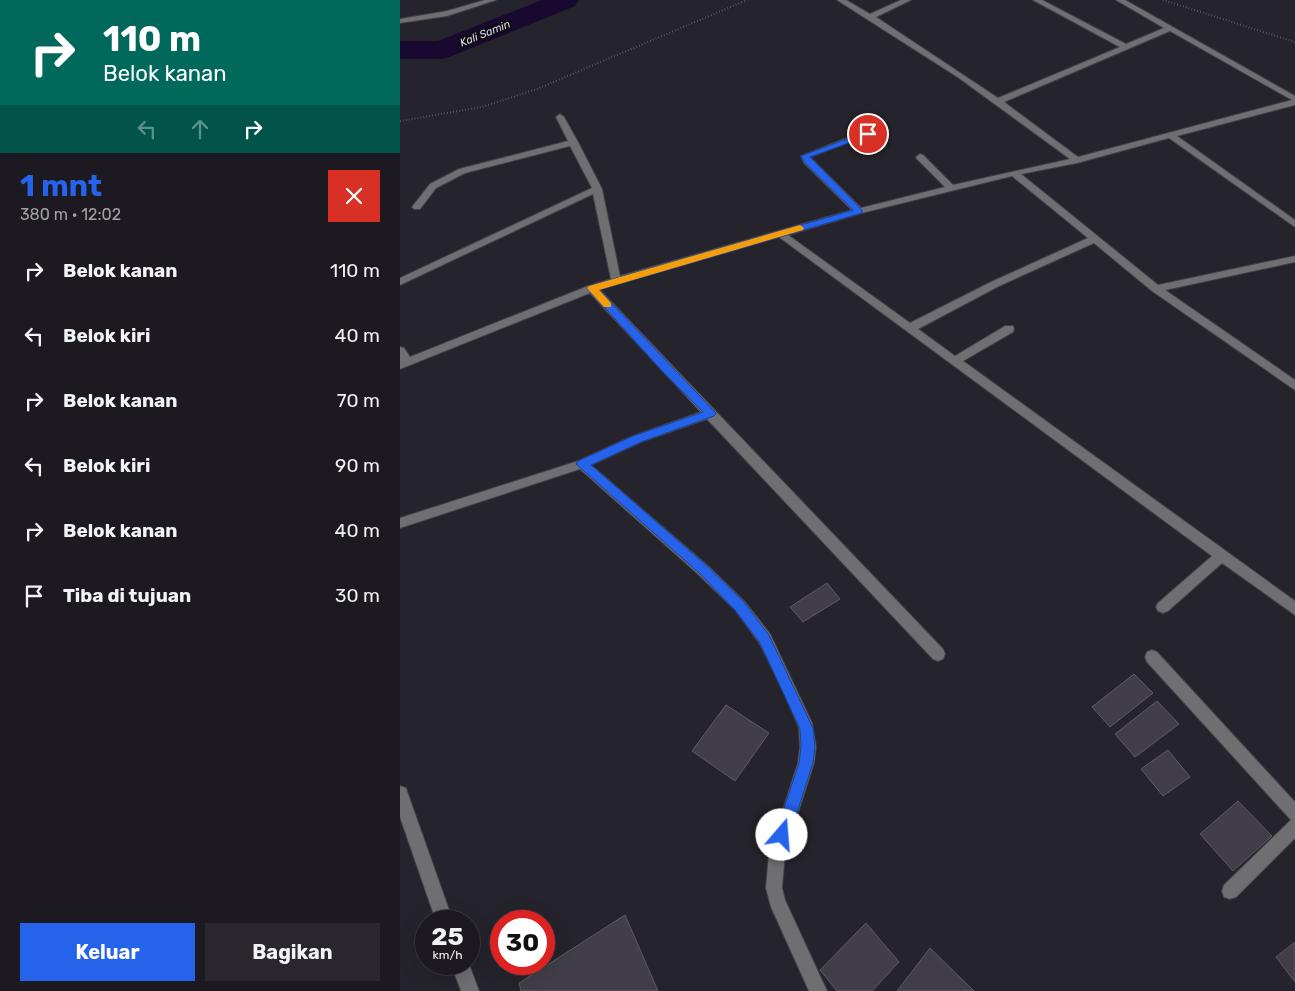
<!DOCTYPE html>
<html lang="id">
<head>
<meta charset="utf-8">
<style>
  :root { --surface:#1c1a20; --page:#29272d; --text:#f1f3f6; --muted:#a0a1a5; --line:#3a383e; --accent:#2563eb }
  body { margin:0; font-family:Rubik,sans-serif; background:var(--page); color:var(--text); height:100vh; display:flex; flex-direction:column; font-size:19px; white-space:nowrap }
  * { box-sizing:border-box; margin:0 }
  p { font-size:16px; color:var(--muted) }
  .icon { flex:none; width:28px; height:28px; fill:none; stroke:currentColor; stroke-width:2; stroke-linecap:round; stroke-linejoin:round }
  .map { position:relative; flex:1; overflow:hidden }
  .panel { display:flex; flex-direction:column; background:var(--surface); width:400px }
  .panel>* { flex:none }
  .guide { background:#00695c; color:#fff; overflow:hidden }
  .speed { position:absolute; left:15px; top:910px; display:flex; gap:10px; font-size:25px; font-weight:700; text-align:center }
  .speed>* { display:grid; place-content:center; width:65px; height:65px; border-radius:50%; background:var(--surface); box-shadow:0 5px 20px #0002,0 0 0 1px var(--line); line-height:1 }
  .speed small { font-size:12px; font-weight:400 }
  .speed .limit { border:8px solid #d22; background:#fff; color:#111 }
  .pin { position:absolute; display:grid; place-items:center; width:42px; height:42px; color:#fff; margin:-21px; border:2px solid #fff; border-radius:50%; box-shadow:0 1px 5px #0007 }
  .me { position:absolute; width:55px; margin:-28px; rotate:18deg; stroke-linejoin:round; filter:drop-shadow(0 0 4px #0008) }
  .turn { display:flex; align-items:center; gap:18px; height:105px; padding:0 20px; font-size:22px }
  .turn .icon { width:65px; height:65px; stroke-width:2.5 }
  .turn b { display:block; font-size:35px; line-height:42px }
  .lanes { display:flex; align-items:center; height:48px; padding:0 20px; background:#0003; justify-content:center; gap:25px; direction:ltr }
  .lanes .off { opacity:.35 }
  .round { display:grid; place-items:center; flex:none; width:52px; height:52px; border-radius:0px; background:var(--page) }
  .headline { display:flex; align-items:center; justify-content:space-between; height:85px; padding:0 20px }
  h1 { font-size:30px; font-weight:700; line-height:38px; color:var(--accent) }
  .button { display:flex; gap:10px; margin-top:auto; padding:10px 20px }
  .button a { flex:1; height:58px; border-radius:0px; background:var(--accent); color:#fff; font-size:20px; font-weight:700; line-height:58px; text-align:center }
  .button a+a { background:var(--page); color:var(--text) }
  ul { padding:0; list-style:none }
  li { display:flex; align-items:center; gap:15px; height:65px; padding:0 20px }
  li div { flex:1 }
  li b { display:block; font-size:19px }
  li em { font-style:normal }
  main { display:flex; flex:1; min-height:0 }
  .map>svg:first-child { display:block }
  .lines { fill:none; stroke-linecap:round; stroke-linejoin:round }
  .river { fill:#190931; fill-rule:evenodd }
  .building { fill:#413e47; stroke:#5d5b64 }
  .minor-casing { stroke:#413f47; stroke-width:2 }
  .path { stroke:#807f85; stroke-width:2; stroke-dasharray:0.5 2.5; stroke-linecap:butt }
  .minor { fill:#6f6e72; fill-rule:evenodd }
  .route { fill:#2563eb; stroke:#184099 }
  .slow { fill:#f59e0b }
  .labels { text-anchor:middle; stroke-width:5; stroke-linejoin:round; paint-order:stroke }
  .far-water-label { font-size:11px; font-style:italic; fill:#ded7f5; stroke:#0e0d11 }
</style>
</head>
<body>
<main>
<section class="panel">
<div class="guide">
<div class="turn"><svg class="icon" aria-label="right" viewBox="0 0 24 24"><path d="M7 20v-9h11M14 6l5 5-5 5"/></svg><div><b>110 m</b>Belok kanan</div></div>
<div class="lanes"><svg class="icon off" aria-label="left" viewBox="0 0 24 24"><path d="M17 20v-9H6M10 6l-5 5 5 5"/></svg><svg class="icon off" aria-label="ahead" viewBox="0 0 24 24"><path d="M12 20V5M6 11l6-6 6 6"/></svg><svg class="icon" aria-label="right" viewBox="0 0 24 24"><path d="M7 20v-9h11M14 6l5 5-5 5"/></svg></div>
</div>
<div class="headline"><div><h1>1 mnt</h1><p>380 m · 12:02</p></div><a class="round" style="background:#d93025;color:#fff"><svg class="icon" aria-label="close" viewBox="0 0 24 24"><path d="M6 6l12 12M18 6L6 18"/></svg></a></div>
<ul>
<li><svg class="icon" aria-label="right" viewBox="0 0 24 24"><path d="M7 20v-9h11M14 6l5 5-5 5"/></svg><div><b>Belok kanan</b></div><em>110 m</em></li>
<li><svg class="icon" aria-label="left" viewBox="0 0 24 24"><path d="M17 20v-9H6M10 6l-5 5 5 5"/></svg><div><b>Belok kiri</b></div><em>40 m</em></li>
<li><svg class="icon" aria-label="right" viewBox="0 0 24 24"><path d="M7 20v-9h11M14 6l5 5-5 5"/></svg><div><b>Belok kanan</b></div><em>70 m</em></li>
<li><svg class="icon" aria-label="left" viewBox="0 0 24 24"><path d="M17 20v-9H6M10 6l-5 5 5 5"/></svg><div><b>Belok kiri</b></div><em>90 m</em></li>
<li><svg class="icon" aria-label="right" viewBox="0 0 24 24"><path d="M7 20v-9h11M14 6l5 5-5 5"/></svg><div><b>Belok kanan</b></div><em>40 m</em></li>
<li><svg class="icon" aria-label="arrive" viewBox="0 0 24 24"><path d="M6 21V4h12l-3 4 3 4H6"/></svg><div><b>Tiba di tujuan</b></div><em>30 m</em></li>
</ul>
<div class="button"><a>Keluar</a><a>Bagikan</a></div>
</section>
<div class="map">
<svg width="895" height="991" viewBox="0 0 895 991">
  <rect width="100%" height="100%" fill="#25232b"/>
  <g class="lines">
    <path class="river" d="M142 0H179L175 6 52 56 42 59H0V41H38Z"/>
  </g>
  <path class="building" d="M427 583 440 599 403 622 390 607Z
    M734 674 753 693 710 727 692 707Z
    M757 701 779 724 735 757 715 734Z
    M326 705 369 733 335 781 292 751Z
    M768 750 790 777 763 796 741 769Z
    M838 801 872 836 833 871 800 834Z
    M225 915 258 991H121L119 983Z
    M466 923 499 962 472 991H437L420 970Z
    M895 942V982L876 957Z
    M530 948 574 991H497Z"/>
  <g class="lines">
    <defs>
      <path id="minor" d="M85 0H96L47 16 0 23V19L47 11Z
        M437 0H446L470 14 501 0H511L476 17 598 98 720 47 633 0H642L726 44 764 28 716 0H725L895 96V105L777 136 895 220V227L769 138 677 163 621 174 758 285 895 256V262L765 290 895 380V390L752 291 694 243 599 286 518 329 555 356 605 326H613L614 329 613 332 563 361 895 601V615L822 563 768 611 763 613 758 611 756 607 758 603 812 556 379 237 199 289 543 649 545 654 543 659 538 661 533 659 307 419 241 442 191 465 308 566 345 602 370 634 412 723 416 747 414 763 385 853 382 888 385 900 427 991H409L371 907 366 888 369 853 398 763 400 747 399 728 387 699 360 644 335 610 298 574 180 469 0 528V518L178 461 233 436 301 412 190 293 0 369V347L4 348 10 357 188 286 211 279 193 194 0 285V278L192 188 170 146 65 173 36 188 20 209H14L12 207 30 184 59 169 168 141 156 117 160 114 164 117 178 142 202 189 220 276 452 210 404 163 401 156 465 131 472 133 410 157 461 208 545 187 517 159 516 157 520 154 523 155 553 185 670 159 559 78ZM770 31 892 100 678 157 604 102ZM612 176 688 238 591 282 510 323 388 235 462 213Z
        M752 650 757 652 895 802V838L836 897 830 899 824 897 822 891 824 885 891 820 747 662 745 657 747 652Z
        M0 786 6 788 8 794 53 921H36L0 817Z
        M51 964H69L79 991H61Z"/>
    </defs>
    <use href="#minor" class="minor-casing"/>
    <path class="path" d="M763 0 895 42
      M0 121 82 107 137 89 347 0"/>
    <use href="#minor" class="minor"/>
  </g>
  <path class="route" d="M468 131 471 132V135L410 157 462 210V213L199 290 316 413 314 416 241 442 191 465 307 566 344 602 369 635 413 728 415 747 413 763 390 835 388 840 382 842 377 840 375 835 399 763 401 747 400 729 360 643 335 610 299 573 176 464 178 461 233 436 303 412 264 373 187 288 189 286 453 210 404 162 401 156Z"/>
  <path class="slow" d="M400 225 404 228 403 230 199 290 211 303V307H204L187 288 189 286Z"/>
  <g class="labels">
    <g class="far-water-label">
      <text transform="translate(85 33) rotate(-22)" y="4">Kali Samin</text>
    </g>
  </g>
</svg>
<div class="speed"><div>25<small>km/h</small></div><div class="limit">30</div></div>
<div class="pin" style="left:468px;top:134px;background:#d93025"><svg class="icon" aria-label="arrive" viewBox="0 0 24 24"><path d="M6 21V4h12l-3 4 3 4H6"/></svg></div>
<svg class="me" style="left:382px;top:835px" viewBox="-20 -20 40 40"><circle r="19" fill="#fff"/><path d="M0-13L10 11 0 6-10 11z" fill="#2563eb"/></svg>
</div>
</main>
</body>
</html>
